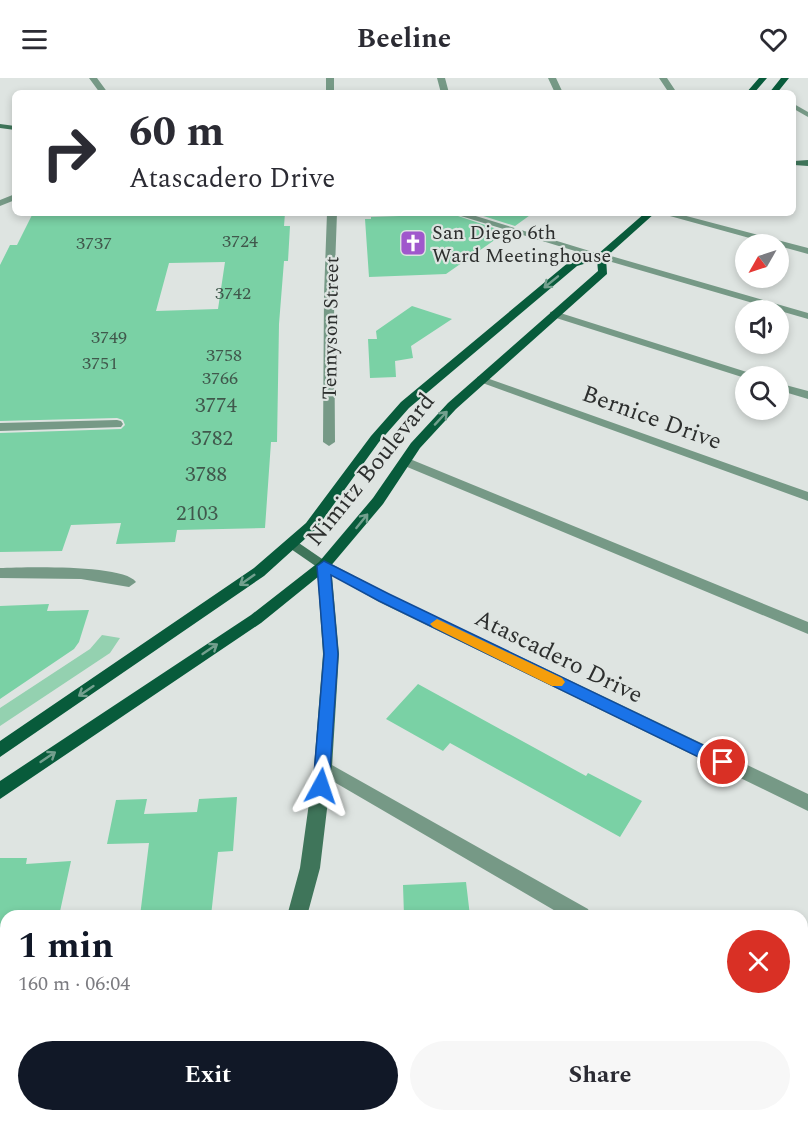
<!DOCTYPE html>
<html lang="en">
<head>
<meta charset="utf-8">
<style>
  :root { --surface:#fff; --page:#f7f7f7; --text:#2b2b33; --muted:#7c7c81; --accent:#111827 }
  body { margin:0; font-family:Spectral,serif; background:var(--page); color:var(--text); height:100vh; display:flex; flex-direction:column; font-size:22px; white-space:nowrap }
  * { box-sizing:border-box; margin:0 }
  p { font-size:20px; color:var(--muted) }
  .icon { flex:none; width:33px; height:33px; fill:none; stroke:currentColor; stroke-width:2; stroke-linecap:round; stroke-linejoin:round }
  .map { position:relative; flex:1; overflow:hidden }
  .details { position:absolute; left:0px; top:832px; width:808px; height:212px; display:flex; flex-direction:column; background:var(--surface); border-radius:18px 18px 0 0; box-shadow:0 3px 9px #0003 }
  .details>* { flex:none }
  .banner { position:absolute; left:12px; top:12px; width:784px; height:126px; border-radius:9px; box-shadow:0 3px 9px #0003; background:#fff; color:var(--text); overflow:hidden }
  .needle { width:39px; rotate:231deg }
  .tools { position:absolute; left:735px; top:156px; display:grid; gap:12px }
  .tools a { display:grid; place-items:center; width:54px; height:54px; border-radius:50%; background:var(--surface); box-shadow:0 3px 9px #0003; font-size:30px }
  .pin { position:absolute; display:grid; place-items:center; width:51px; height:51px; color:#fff; margin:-26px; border:3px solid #fff; border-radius:50%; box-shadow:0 2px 6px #0007 }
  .me { position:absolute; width:66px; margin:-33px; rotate:5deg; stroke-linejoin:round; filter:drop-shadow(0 0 4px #0008) }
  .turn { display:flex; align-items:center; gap:21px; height:126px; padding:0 18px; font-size:27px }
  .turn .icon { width:78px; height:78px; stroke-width:2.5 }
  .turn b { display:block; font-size:42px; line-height:51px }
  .round { display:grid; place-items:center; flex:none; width:63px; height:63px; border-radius:32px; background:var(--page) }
  .summary { display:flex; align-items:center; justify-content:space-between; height:102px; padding:0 18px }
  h1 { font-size:36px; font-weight:700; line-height:45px; color:var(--accent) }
  .cta { display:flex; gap:12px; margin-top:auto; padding:12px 18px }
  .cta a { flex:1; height:69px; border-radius:36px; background:var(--accent); color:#fff; font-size:24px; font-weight:700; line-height:69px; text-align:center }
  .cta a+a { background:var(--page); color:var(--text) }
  header { display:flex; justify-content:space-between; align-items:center; height:78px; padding:0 18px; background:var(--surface); font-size:27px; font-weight:700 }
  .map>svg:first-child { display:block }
  .green { fill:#94d1b0 }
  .building { fill:#7ad1a5; fill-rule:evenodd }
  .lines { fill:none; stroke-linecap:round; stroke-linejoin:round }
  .service { fill:#769986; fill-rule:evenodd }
  .minor { fill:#769986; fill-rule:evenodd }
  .tertiary { fill:#769986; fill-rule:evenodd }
  .secondary { fill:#3f755a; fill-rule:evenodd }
  .primary { fill:#085b3b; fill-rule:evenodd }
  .oneway { stroke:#73a08e }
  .route { fill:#1a73e8; stroke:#114b97; stroke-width:1.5 }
  .slow { fill:#f59e0b }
  .labels { text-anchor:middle; stroke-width:4.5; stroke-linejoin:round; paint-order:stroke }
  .far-number-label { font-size:18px; fill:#40584c }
  .far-poi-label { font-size:20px; fill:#2d2f2e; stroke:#dee4e1; text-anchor:start }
  .far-street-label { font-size:20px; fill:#2d2f2e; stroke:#dee4e1 }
  .number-label { font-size:21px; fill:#40584c }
  .street-label { font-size:24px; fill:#2d2f2e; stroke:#dee4e1 }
</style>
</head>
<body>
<header><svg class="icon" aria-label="menu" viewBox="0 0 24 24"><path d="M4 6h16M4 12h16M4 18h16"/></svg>Beeline<svg class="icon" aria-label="heart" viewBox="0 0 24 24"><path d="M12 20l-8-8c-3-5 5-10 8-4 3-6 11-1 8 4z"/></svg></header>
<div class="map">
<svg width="808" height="1043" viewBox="0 0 808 1043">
  <rect width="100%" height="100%" fill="#dee4e1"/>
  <path class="green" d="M102 557 120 560 110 575 0 648V630L90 571Z"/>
  <path class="building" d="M33 135H285L284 148H290L288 183H284L279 246 277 364H271L265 450 177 452 175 464 116 466 121 445 71 447 62 473 0 474V355L121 351 125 347 123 342 117 340 0 343V187L10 167H17ZM225 184 218 231 156 233 169 185Z
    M427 135H449L506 154 446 196 369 199 365 141H371V139L427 137Z
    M474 135H533L515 148Z
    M412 228 452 241 411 268 413 280 395 283 396 299 370 300 368 261H377L376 253Z
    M49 526 47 533 89 532 79 564 74 571 0 621V528Z
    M418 606 586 698 588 695 642 723 620 759 450 665 443 673 386 641Z
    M237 719 233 773 218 774 211 838H140L149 765 107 766 116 722 147 721 144 736 197 734 199 721Z
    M0 780H27L26 786 71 783 59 838H6V852L0 851Z
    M466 804 470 838H404L403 807Z"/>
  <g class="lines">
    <path class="service" d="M437 0H445L449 15H441Z
      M659 0H667L677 15H669Z
      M659 135H675L808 170V176Z
      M554 233 753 296 755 298 745 300 550 238V234Z
      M778 305 808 313V321L778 312Z
      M117 342 121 343 123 346 121 349 0 353V345Z
      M405 379 808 544V556L400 386 399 383Z
      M323 682 588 831 591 838H564L317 694 314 689 317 684Z
      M802 955 808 958V981L802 979Z"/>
    <path class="minor" d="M89 0H97L108 15H100Z
      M326 0H334V15H326Z
      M548 0H556L563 15H555Z
      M794 26 808 34V39L794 31Z
      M327 135H337L334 217 335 364 329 368 323 364 324 217Z
      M598 176H604L808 235V241L598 180Z
      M481 298 808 414V423L477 303V299Z
      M324 482 389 516 808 716V733L379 524 319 490 317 487 319 484Z
      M0 490C24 489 124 486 136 504L129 509 81 501 0 500Z
      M6 963V985L0 986V964Z
      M141 1038H166L168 1043H143Z
      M313 1038H335V1043H313Z
      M369 1038H395L397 1043H371Z"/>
    <path class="tertiary" d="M15 116V122L0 128V122Z
      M328 135H338L332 139Z
      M451 135H466L606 178 598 180Z"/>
    <path class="secondary" d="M0 46 15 48V52L0 50Z
      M808 82V88L794 87V83Z
      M293 461 331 487 339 576 332 689 320 790 307 838H287L300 790 314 689 323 576 317 489 288 469 286 466Z
      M176 1038H200L198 1043H174Z"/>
    <path class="primary" d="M759 0H767L754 15H746Z
      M781 0H789L777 15H769Z
      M645 135H655L606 179 607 196 456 331 420 370 383 426 329 490 261 545 0 721V703L251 537 319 484 373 420 411 365 448 325 598 193 597 182 577 188 409 330 379 364 316 451 264 498 0 679V663L254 490 306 445 371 358 401 324 569 184 598 176Z"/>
  </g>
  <defs><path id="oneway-shaft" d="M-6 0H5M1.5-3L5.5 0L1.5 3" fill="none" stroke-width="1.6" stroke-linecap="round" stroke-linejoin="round" transform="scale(1.5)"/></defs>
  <g class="oneway">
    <use href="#oneway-shaft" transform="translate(551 204) rotate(141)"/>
    <use href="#oneway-shaft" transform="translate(441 340) rotate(-47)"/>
    <use href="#oneway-shaft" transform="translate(362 443) rotate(-51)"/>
    <use href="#oneway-shaft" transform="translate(247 502) rotate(145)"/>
    <use href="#oneway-shaft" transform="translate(210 571) rotate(-34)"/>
    <use href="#oneway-shaft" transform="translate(86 613) rotate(146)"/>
    <use href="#oneway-shaft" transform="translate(48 679) rotate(-34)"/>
  </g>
  <path class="route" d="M324 483 389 516 728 679 730 684 728 688 723 690 717 688 379 523 331 497 338 576 329 708 327 713 321 715 315 713 313 708 324 576 317 488Z"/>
  <path class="slow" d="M437 541 562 600 565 604 562 608H552L433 549 430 546Z"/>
  <defs>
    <symbol id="church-square" viewBox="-11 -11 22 22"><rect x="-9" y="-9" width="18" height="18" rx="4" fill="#a058cc" stroke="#dee4e1"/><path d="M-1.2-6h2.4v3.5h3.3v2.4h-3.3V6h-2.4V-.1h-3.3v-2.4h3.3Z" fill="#fff"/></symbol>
  </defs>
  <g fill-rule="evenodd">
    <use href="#church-square" x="398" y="150" width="30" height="30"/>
  </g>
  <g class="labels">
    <g class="far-number-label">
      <text x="240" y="169">3724</text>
      <text x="94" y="171">3737</text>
      <text x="233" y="221">3742</text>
      <text x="109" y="265">3749</text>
      <text x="224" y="283">3758</text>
      <text x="100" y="291">3751</text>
      <text x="220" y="306">3766</text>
    </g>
    <g class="far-poi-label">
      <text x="432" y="161">San Diego 6th<tspan x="432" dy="23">Ward Meetinghouse</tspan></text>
    </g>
    <g class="far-street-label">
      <text transform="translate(330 250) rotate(-89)" y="7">Tennyson Street</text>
    </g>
    <g class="number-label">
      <text x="216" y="334">3774</text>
      <text x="212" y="367">3782</text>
      <text x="206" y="403">3788</text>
      <text x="197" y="442">2103</text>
    </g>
    <g class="street-label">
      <text transform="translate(652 339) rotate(20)" y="8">Bernice Drive</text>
      <text transform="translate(370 391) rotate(-51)" y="8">Nimitz Boulevard</text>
      <text transform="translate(559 578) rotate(26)" y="8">Atascadero Drive</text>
    </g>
  </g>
</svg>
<div class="tools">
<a><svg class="needle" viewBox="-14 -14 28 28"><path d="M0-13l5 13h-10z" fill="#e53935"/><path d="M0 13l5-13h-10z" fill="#7c7c81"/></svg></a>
<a><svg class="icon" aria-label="sound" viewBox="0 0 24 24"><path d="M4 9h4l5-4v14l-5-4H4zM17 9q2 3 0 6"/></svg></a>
<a><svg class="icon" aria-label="search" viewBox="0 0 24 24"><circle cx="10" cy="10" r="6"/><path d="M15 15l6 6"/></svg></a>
</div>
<div class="pin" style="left:723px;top:684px;background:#d93025"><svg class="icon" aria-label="arrive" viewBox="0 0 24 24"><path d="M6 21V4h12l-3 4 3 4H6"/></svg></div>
<svg class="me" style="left:321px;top:708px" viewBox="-20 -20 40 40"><path d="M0-17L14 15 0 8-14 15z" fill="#1a73e8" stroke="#fff" stroke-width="4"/></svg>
<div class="banner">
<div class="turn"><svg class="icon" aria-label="right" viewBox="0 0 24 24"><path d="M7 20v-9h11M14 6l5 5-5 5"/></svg><div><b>60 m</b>Atascadero Drive</div></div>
</div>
<section class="details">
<div class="summary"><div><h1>1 min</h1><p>160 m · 06:04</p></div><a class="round" style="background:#d93025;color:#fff"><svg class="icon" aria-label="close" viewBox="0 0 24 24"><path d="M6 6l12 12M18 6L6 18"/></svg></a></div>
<div class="cta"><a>Exit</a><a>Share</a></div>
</section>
</div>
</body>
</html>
